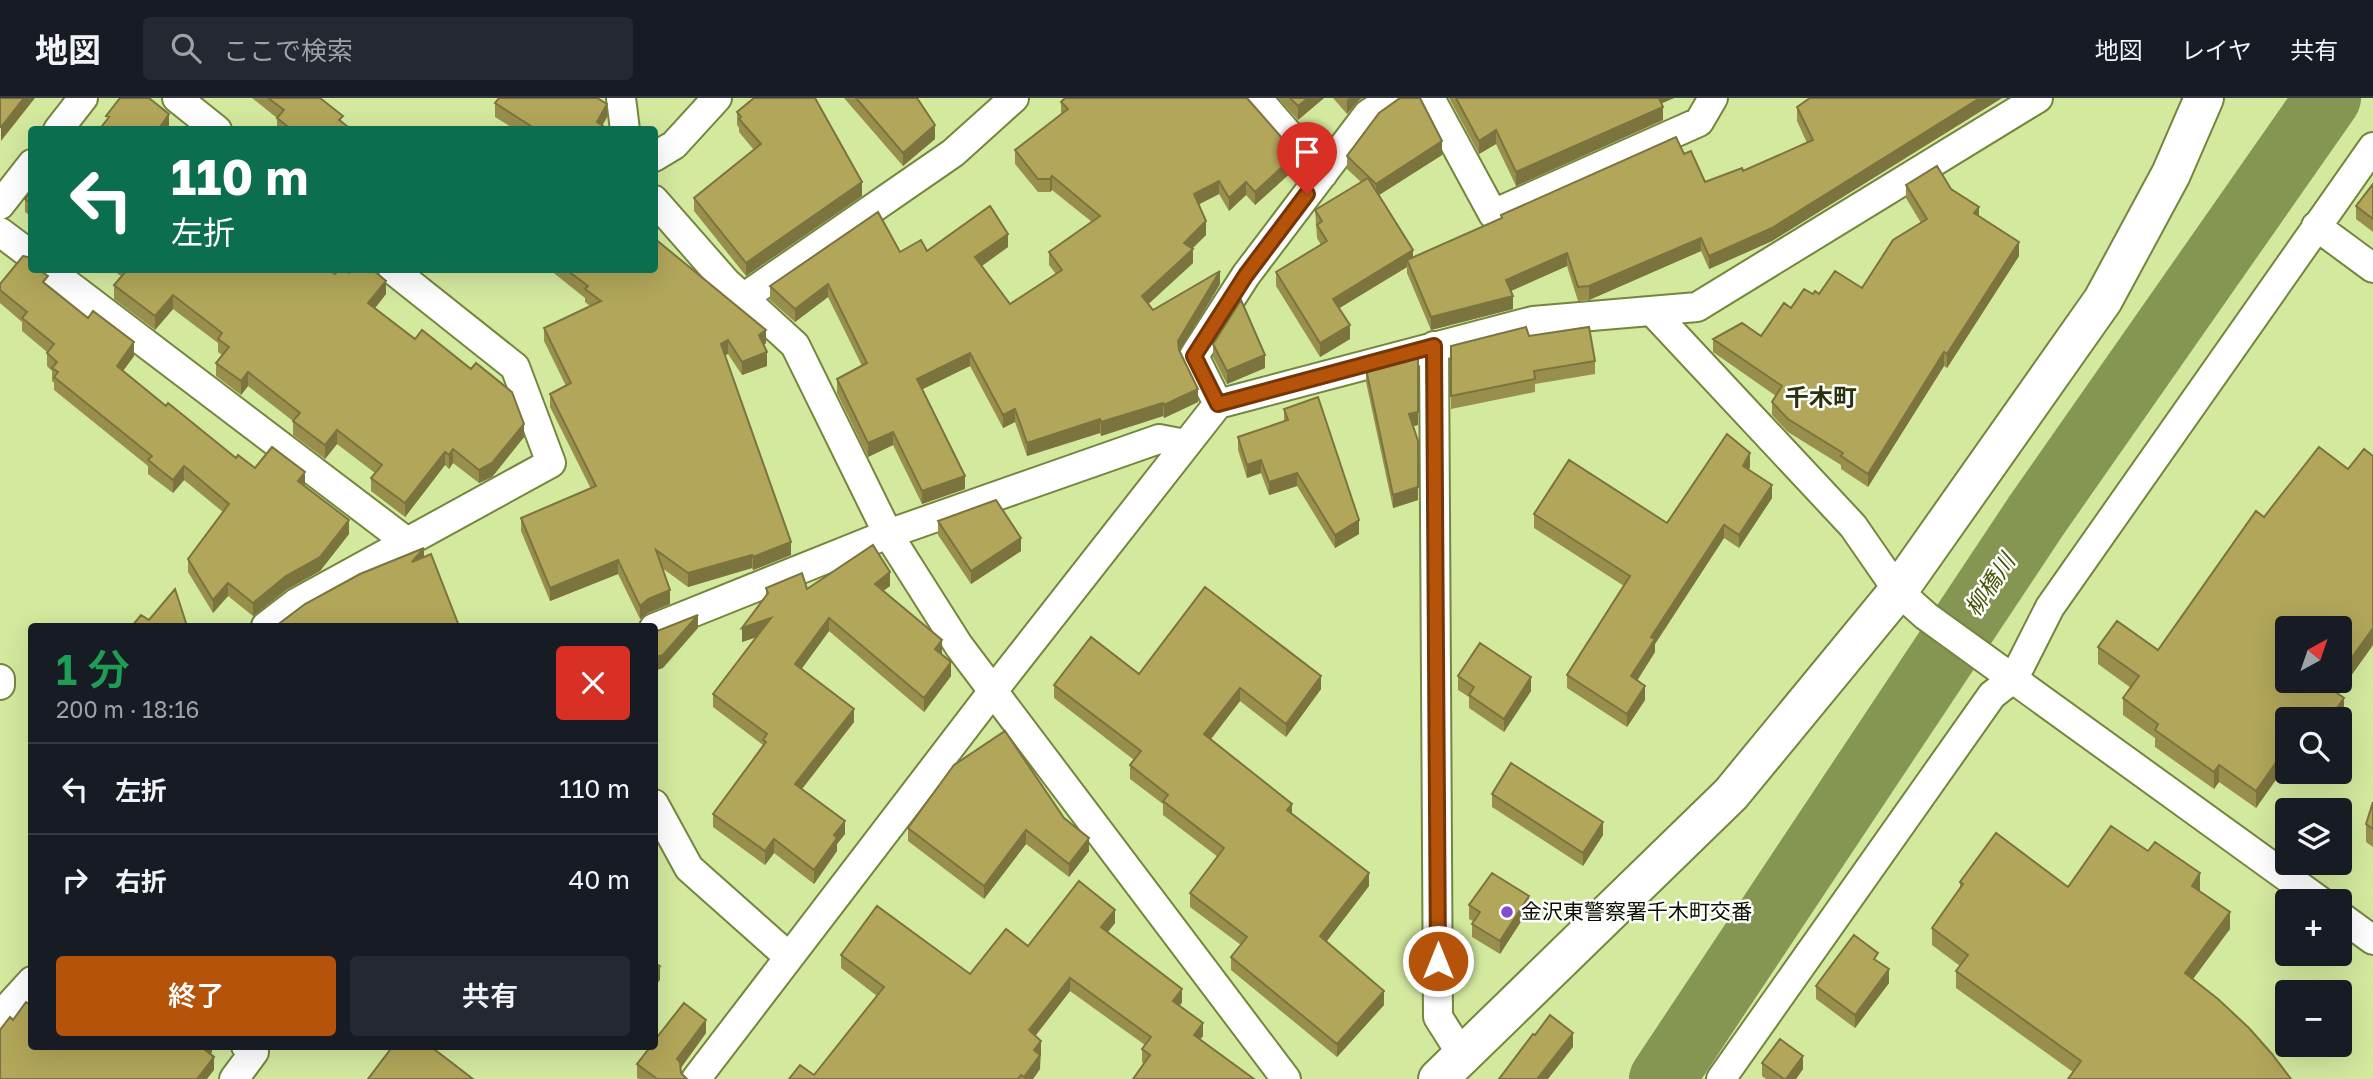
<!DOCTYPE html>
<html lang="ja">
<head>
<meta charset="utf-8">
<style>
  :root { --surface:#171b24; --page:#242831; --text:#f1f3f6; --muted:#9ea1a6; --line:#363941; --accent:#b45309 }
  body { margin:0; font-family:"Golos Text","Noto Sans JP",sans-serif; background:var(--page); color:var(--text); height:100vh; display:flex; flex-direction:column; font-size:26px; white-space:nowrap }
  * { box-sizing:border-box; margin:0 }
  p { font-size:23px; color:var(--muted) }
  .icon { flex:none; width:38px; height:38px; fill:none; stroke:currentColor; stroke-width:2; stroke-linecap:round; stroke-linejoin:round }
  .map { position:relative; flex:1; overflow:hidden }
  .panel { position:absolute; left:28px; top:525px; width:630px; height:427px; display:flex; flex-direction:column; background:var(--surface); border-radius:7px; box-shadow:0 7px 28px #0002 }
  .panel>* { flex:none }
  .banner { position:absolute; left:28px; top:28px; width:630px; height:147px; border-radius:7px; box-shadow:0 7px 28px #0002; background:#0b6e4f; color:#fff; overflow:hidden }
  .needle { width:46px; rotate:40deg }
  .fabs { position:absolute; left:2275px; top:518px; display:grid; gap:14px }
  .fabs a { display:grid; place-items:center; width:77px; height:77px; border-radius:7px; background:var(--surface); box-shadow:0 7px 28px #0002; font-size:35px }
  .pin { position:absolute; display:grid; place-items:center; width:60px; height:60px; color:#fff; margin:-72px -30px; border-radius:50% 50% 50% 0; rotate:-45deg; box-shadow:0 0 7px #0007 }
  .pin .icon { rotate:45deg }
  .me { position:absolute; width:77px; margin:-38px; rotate:0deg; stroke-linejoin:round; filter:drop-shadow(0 0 5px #0008) }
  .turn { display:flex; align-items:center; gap:24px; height:147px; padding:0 28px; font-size:32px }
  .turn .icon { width:91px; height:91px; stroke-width:2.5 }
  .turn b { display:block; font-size:49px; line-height:60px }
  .round { display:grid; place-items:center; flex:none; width:74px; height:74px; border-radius:7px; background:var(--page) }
  .head { display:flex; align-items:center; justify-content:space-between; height:119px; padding:0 28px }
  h1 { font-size:42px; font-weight:600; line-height:52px; color:#1e9e55 }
  .button { display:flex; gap:14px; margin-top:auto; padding:14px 28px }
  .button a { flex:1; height:80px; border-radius:7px; background:var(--accent); color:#fff; font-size:28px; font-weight:600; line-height:80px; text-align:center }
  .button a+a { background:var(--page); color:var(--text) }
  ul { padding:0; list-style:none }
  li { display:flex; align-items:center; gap:21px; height:91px; padding:0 28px; border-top:2px solid var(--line) }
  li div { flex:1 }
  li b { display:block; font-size:26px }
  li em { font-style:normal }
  header { display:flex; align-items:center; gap:42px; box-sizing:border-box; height:98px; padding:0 35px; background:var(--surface); border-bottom:2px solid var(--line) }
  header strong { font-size:33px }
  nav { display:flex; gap:38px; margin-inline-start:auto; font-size:24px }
  .search { width:490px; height:63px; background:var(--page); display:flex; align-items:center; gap:18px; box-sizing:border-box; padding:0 24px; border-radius:7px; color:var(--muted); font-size:26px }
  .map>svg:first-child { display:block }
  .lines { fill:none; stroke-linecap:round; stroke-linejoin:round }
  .river { stroke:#849652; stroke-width:66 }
  .street-casing { stroke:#74863e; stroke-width:32 }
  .secondary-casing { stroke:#74863e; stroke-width:42 }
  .street { stroke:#fff; stroke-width:28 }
  .secondary { stroke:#fff; stroke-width:38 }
  .wall { fill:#988f4d }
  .shaded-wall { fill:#7c743e }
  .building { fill:#b1a659; stroke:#7c743e; stroke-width:2 }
  .route-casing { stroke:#753606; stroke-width:18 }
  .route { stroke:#b45309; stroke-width:12 }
  .poi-dot { fill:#844ec6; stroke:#fff; stroke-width:2.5 }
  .labels { text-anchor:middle; stroke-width:5; stroke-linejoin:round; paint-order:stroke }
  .poi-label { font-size:21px; fill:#0b1100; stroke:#fff; text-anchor:start }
  .water-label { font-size:23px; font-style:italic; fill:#435300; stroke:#fff }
  .quarter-label { font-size:24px; font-weight:bold; fill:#29320c; stroke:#fff }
</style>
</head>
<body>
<header>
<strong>地図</strong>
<div class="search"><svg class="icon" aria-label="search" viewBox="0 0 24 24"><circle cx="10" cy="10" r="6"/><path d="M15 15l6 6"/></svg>ここで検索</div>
<nav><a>地図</a><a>レイヤ</a><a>共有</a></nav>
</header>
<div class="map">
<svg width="2373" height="981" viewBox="0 0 2373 981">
  <rect width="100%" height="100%" fill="#d3e99e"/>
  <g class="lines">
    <path class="river" d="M1662 981 2036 418 2328 0"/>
    <defs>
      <path id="street" d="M177 0 217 32
        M621 0 625 32
        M1257 0 1323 76
        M1430 0 1493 116 1699 24 1713 0
        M58 32 83 0
        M654 59 674 47 717 0
        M654 102 726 184 795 247 888 436 959 548 1286 981
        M0 107 32 66
        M2316 128 2373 170
        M0 134 32 158
        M49 172 407 444
        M743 200 953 55 1014 0
        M1652 213 1853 428 1898 493 1926 518 2320 803
        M1434 248 1438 919 1462 957
        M1218 306 1194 258 1246 177 1368 16 1393 0
        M266 528 296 505 551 365 515 269 393 172
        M654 530 888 436 1159 341 1185 346
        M0 581V587
        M654 706 689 770 789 859
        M2340 818 2373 842
        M0 918 32 883
        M234 981 254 954 246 948
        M696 981 993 593 1218 306 1533 223 1697 209 2038 0
        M1721 981 1992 597 2014 580 2050 509 2373 49"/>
      <path id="secondary" d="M1438 981 1731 696 1898 493 2103 202 2171 76 2204 0"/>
    </defs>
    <use href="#street" class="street-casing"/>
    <use href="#secondary" class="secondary-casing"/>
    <use href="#street" class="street"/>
    <use href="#secondary" class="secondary"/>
  </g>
  <path class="wall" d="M252 0H320L343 24 352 32H277V20Z
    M844 0H917L935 41 903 68Z
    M1278 0H1324L1298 22Z
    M1333 0H1362L1359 2 1347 16Z
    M1449 0H1674L1661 5 1663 22 1516 88 1496 46 1479 56Z
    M1810 0H2002L1772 143 1709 171 1701 153 1589 202 1578 203 1567 168 1511 193 1513 211 1431 232 1407 175V169L1339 210 1350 241 1320 259 1276 188V174L1321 147 1317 140 1315 112 1361 84 1347 71V58L1442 57 1379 97 1413 159 1501 120V117L1684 56 1705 84 1743 73 1807 45 1797 23V9Z
    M1061 4 1296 70 1255 107 1246 97 1229 113 1219 96 1199 106 1206 137 1192 151 1193 165 1148 206 1153 212 1220 186 1180 253 1198 304 1164 320 1163 318 1101 338 1100 335 1027 358 1015 324 1003 330 970 268 922 291 965 391 922 406 893 347 868 359 837 295V281L862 268 828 199 795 224 770 202V188L900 154 1008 149 981 168 1010 206 1056 176 1049 167V154L1092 124 1052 92 1050 94H1038L1015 66V52L1061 16Z
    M495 5 607 19 602 27 609 32H516L495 19Z
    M737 14 862 98 746 178 694 113V100L754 52 739 34V30L737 27Z
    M2373 86V134L2356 121V108Z
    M1906 87 1951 91 2019 158 1947 270 1944 268 1868 389 1841 371V367L1788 334 1772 317V304L1776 298 1713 254V241L1761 238 1791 210 1813 196 1862 190 1921 125 1906 100Z
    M32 93V119L25 114V101Z
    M112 172H329L335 176 349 175 386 196 375 210 524 339 492 379 479 385 453 365 449 371 445 367 405 419 371 393V380L375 375 337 346 325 361 293 337V323L248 288 241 297 216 278V265L222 257 218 254V245L173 211 155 232 114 201V187L121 178Z
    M550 172H654L766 245 764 247 767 268 742 277 728 256 725 257 791 457 753 472 752 470 688 489 662 470 670 506 648 515 640 521 618 476 550 503 521 433V420L591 391 550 309V296L566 288 544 243V230L590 208 585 204V200Z
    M0 186 48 187 134 258 123 273 166 308 236 360 255 370 304 388 349 436 320 473 286 492 253 518 228 498 213 515 188 474V461L223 414 184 382 173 395 148 376V368L54 292V285L52 283V273L47 268V254L22 233V224L0 205Z
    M1529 238 1595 263V276L1535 286V294L1451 311V248Z
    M1213 246 1265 270 1227 286 1213 259Z
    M1366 271 1418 327 1413 328 1418 402 1393 410 1366 284Z
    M1284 311 1359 436 1335 450 1297 388 1269 397 1261 375 1247 380 1238 352V339L1284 323Z
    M1750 369 1749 372 1772 400 1739 450 1724 440 1655 546V554L1637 583 1645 602 1627 629 1567 590V577L1624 488 1534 430V416L1667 425Z
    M938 423 1021 453 971 486 938 437Z
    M890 488 883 493 942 556 951 578 924 614 829 533 801 571 854 624 802 691 845 736 837 746V753L814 786 774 755 765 767 713 729V716L763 647 713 609V596L757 539 742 544 766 499V490L807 491Z
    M2373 547 2338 596 2344 618 2340 624V621H2287V666L2256 710 2219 684 2214 691 2155 649V640L2123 617V600L2131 590 2098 566V549L2158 552Z
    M1139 576 1321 591 1286 639 1240 603 1211 641 1369 788 1326 844 1384 907 1337 959 1231 872V859L1241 847 1190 809V795L1218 759 1163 717V706L1130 681V667L1134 662 1054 600V587Z
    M1458 578 1531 593 1504 634 1469 610V599L1458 592Z
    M1492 696 1603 737 1583 768 1492 709Z
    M2373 704V749L2366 744V726Z
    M1064 720 1089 753 1069 779 1026 746 984 801 908 743V730Z
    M1960 784 2068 789 2200 792V793L2230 831 2073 974 1956 890V873L1960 868 1932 847V830L1960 790Z
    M1469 807 1529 811 1500 856 1472 839V826L1473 823 1469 821Z
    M1115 825 1108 834 1182 904 1180 908 1203 938 1200 941 1144 966 1142 964V951L1145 947 1070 893 1035 938 1041 956 1040 971 1033 981H789L814 977 877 898 841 870V857L970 876 1028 848Z
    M1889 885 1855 930 1816 901V888Z
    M706 935 681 970V975L687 981H639L637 980V966Z
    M1762 965 1803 971 1796 981H1766L1762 978Z"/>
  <path class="shaded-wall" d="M24 0H35L1 43V29Z
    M1308 0H1324L1298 22V8Z
    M1349 0H1362L1359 2 1347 16V2Z
    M1656 0H1674L1656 8Z
    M1980 0H2002L1772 143 1709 171V158Z
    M607 6V19L600 32 597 24Z
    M1663 9V22L1516 88V74Z
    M169 16V30L168 32H158Z
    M935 27V41L903 68V55Z
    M1496 32V46L1479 56V43Z
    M1442 43V57L1376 99V86Z
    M1296 56V70L1255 107V94Z
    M1052 78V92L1050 94V81Z
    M1219 83V96L1194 109V96Z
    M862 84V98L746 178V165Z
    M1246 84V97L1229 113V100Z
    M1979 109V122L1974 115Z
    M1206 123V137L1184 158V145Z
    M1008 136V149L975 173V159Z
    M1701 140V153L1589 202V188Z
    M2019 144V158L1947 270V256Z
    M1193 151V165L1142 212V198Z
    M1413 152V165L1407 162V169L1333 214V201Z
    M1567 155V168L1506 195V182Z
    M1220 173V186L1178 256V243Z
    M386 183V196L368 219V205Z
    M828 186V199L795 224V211Z
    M173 197V211L155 232V218Z
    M1513 198V211L1431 232V219Z
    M1350 227V241L1320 259V245Z
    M766 232V245L759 250V237Z
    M728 242V256L721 259V246Z
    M134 244V258L117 281V268Z
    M767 254V268L742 277V264Z
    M1944 254V268L1868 389V376Z
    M970 255V268L917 294V281Z
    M1265 257V270L1227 286V273Z
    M248 274V288L241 297V283Z
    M1198 291V304L1164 320V307Z
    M1163 305V318L1101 338V324Z
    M1015 311V324L1003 330V317Z
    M1418 314V327L1409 329V316Z
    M1100 321V335L1027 358V345Z
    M524 326V339L492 379 479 385V372Z
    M337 332V346L325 361V347Z
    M893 334V347L868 359V345Z
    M453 351V365L449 371V357Z
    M445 354V367L405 419V405Z
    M1750 355V369L1743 381V368Z
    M1261 362V375L1247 380V367Z
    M184 368V382L173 395V382Z
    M305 374V387L298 383Z
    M1297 375V388L1269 397V384Z
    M965 378V391L922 406V393Z
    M1772 387V400L1739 450V437Z
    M1418 389V402L1393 410V397Z
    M349 422V436L320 473 286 492 253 518V505Z
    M1359 422V436L1335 450V437Z
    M1724 427V440L1655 546V554L1631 592V578L1651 539Z
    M1021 440V453L971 486V473Z
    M791 444V457L753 472V459Z
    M424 450V463L412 464Z
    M752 457V470L688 489V475Z
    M618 462V476L550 503V490Z
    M890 474V488L875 499V486Z
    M228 485V498L213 515V502Z
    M670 492V506L648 515 640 521V508L648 501Z
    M698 517V530L663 570 654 573V560Z
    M771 520V534L742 544V530Z
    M829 520V533L795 580V566Z
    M2373 530V547L2330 607V590L2335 583H2340V576Z
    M942 542V556L935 564V551Z
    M951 564V578L924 614V600Z
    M1321 578V591L1286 639V626Z
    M1531 579V593L1504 634V621Z
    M1645 588V602L1627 629V616Z
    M1240 590V603L1204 650V636Z
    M2344 600V618L2340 624V621H2329Z
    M854 611V624L795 700V686Z
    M2287 649V666L2256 710V693Z
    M2219 667V684L2214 691V674Z
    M1292 706V719L1287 712Z
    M845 723V736L837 746V753L814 786V772L834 737Z
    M1603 724V737L1583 768V755Z
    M1026 732V746L984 801V788Z
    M1089 740V753L1069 779V766Z
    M774 741V755L765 767V753Z
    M1369 775V788L1320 852V838Z
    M2200 775V792L2192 805V788Z
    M1529 798V811L1500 856V843Z
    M1115 812V825L1101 842V829Z
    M2230 814V831L2185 892V875Z
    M660 868V882L654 889V876Z
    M1889 871V885L1855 930V917Z
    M1070 880V893L1029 946V932Z
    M1182 891V904L1173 916V903Z
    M1384 893V907L1337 959V946Z
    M706 922V935L677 975V961Z
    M1203 925V938L1194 950V937Z
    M1573 935V949L1548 981H1537Z
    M1041 943V956L1034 965V952Z
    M206 948H212V954L204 965V951Z
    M1040 957V971L1033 981H1024V979Z
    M1803 958V971L1796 981H1786Z
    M214 959V972L207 981H197Z"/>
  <path class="building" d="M0 0H24L1 29H0Z
    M120 0H149L169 16 158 32H99L109 19 106 18Z
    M268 0H320L343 18 339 22 352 32H292L277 20 284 12Z
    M499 0H597L607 6 597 24 609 32H537L495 5Z
    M754 0H815L862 84 746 165 694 100 761 46 739 21 741 19 737 14Z
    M856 0H917L935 27 903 55Z
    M1065 0H1247L1296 56 1255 94 1246 84 1229 100 1219 83 1194 96 1206 123 1184 145 1193 151 1142 198 1153 212 1220 173 1178 243 1179 252 1198 291 1164 307 1163 305 1101 324 1100 321 1027 345 1015 311 1003 317 970 255 917 281 965 378 922 393 893 334 868 345 837 281 867 265 828 186 795 211 770 188 878 114 900 154 921 142 927 153 990 108 1008 136 975 159 1010 206 1062 172 1049 154 1100 118 1052 78 1050 81H1038L1015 52 1068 11 1061 4Z
    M1290 0H1308L1298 8Z
    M1400 0H1420L1442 43 1376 86 1347 58 1379 15Z
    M1456 0H1659L1663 9 1516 74 1496 32 1479 43Z
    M1810 0H1980L1772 130 1709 158 1701 140 1589 188 1578 189 1567 155 1506 182 1513 198 1431 219 1407 162 1502 120 1501 117 1676 39 1684 56 1691 53 1705 84 1742 70 1743 73 1813 42 1797 9Z
    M1937 68 1951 91 1979 109 1974 115 2019 144 1947 256 1944 254 1868 376 1841 358 1843 355 1788 321 1772 304 1782 288 1713 241 1742 225 1761 238 1784 205 1791 210 1804 191 1813 196 1815 193 1819 196 1835 173 1862 190 1893 142 1927 121 1906 87Z
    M1368 80 1413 152 1333 201 1350 227 1320 245 1276 174 1327 143 1317 127 1322 123 1315 112Z
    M2373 86V121L2356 108Z
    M32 93V106L25 101Z
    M654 140 766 232 759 237 767 254 742 264 728 242 721 246 791 444 753 459 752 457 688 475 656 452 670 492 648 501 640 508 618 462 550 490 521 420 596 388 550 296 571 285 544 230 601 203 585 191 588 188 567 172H654Z
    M23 158 32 160V172H39L48 178 43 184 88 220 93 213 134 244 117 268 166 308 168 305 236 360 238 357 255 370 272 349 305 374 298 383 349 422 320 459 286 478 253 505 228 485 213 502 188 461 229 406 184 368 173 382 148 362 152 358 54 279 58 274 52 270 57 264 47 255 54 246 22 220 27 214 0 192V186Z
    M127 172H329L335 176 339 172H345L349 175 352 172H373L386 183 368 205 415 241 422 232 471 271 476 265 512 294 524 326 492 365 479 372 453 351 449 357 445 354 405 405 371 380 382 367 337 332 325 347 293 323 300 315 248 274 241 283 216 265 229 249 218 241 222 235 173 197 155 218 114 187Z
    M1241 202 1265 257 1227 273 1213 246Z
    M1526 229 1529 238 1589 229 1595 263 1534 273 1535 281 1451 298V248Z
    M1418 257V314L1409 316 1418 343V389L1393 397 1366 271Z
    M1318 299 1359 422 1335 437 1297 375 1269 384 1261 362 1247 367 1238 339 1288 322 1284 311Z
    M1727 336 1750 355 1743 368 1772 387 1739 437 1724 427 1651 539 1655 541 1631 578 1645 588 1627 616 1567 577 1630 478 1534 416 1569 362 1667 425Z
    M2319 349 2348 371 2364 351 2373 358V530L2340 576V530H2287V583H2335L2330 590 2344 600 2329 621H2287V649L2256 693 2219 667 2214 674 2155 632 2158 626 2123 600 2139 578 2098 549 2117 523 2158 552 2256 413 2264 419Z
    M996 402 1021 440 971 473 938 423Z
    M873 447 890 474 875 486 942 542 935 551 951 564 924 600 829 520 795 566 854 611 795 686 845 723 834 737 837 740 814 772 774 741 765 753 713 716 766 644 763 642 767 636 713 596 771 520 742 530 768 495 766 490 802 475 807 491Z
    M424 450 412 464 431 456 459 528H284L280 525 305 506 360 476Z
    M1205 489 1321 578 1286 626 1240 590 1204 636 1292 706 1287 712 1369 775 1320 838 1384 893 1337 946 1231 859 1247 839 1190 795 1224 750 1163 703 1168 697 1130 667 1141 653 1054 587 1091 539 1139 576Z
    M175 491 187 528H132L141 517 149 522Z
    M698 517 663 557 654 560V533L660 532Z
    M1480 545 1531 579 1504 621 1469 597 1474 589 1458 578Z
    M1005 633 1064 720 1089 740 1069 766 1026 732 984 788 908 730 954 667Z
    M1511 665 1603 724 1583 755 1492 696Z
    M2373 704V731L2366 726Z
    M2111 728 2148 753 2155 744 2200 775 2192 788 2230 814 2185 875 2218 901 2249 930 2272 956 2291 981H2068L2081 963 1956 873 1968 857 1932 830 1963 786 1960 784 1996 735 2068 789Z
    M1492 775 1529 798 1500 843 1472 826 1480 814 1469 807Z
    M1079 783 1115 812 1101 829 1182 891 1173 903 1203 925 1194 937 1254 981H1133L1150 957 1142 951 1151 939 1070 880 1029 932 1041 943 1034 952 1040 957 1024 979 1021 977 1018 981H789L800 967 814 977 884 889 841 857 877 808 970 876 1006 831 1028 848Z
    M1854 837 1878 855 1874 861 1889 871 1855 917 1816 888Z
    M654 865 660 868 654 876Z
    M26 904 31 907 32 906V948H206L204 951 214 959 197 981H0V932L10 919 13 922Z
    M684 905 706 922 677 961 680 964 681 975 687 981H657L637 966 651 948H654V943Z
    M1550 917 1573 935 1537 981H1499L1533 936 1535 937Z
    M1780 941 1803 958 1786 981H1784L1762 965Z
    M393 948H430L473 981H368Z"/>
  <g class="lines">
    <defs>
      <path id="route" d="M1307 96 1246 177 1194 258 1218 306 1434 248 1438 863"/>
    </defs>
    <use href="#route" class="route-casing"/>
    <use href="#route" class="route"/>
  </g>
  <circle class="poi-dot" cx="1507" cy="814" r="7"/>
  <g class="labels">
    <g class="poi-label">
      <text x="1521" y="821">金沢東警察署千木町交番</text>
    </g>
    <g class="water-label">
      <text transform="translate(1990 487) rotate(-56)" y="8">柳橋川</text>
    </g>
    <g class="quarter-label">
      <text x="1821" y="308">千木町</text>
    </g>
  </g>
</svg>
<div class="fabs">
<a><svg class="needle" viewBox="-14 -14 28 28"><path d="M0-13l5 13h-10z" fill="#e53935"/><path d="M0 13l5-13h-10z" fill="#9ea1a6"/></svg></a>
<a><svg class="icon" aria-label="search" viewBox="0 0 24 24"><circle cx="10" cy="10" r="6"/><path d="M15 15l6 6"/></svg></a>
<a><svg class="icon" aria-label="layers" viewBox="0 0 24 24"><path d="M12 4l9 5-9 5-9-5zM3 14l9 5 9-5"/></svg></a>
<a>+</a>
<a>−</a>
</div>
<div class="pin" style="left:1307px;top:96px;background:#d93025"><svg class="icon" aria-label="arrive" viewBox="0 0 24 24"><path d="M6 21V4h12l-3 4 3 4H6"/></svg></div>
<svg class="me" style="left:1438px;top:863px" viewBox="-20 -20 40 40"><circle r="17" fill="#b45309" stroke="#fff" stroke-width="3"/><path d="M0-11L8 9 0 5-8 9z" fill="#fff"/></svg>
<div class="banner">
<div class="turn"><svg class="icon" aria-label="left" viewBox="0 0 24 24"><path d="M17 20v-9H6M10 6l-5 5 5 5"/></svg><div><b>110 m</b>左折</div></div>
</div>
<section class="panel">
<div class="head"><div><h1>1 分</h1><p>200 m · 18:16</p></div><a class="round" style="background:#d93025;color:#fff"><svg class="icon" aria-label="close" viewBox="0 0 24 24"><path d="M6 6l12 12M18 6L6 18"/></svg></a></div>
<ul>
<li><svg class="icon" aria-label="left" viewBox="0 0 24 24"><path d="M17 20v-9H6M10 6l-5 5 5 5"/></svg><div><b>左折</b></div><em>110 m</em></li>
<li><svg class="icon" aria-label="right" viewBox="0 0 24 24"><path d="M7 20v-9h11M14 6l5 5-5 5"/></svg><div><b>右折</b></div><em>40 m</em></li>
</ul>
<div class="button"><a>終了</a><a>共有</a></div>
</section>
</div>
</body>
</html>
